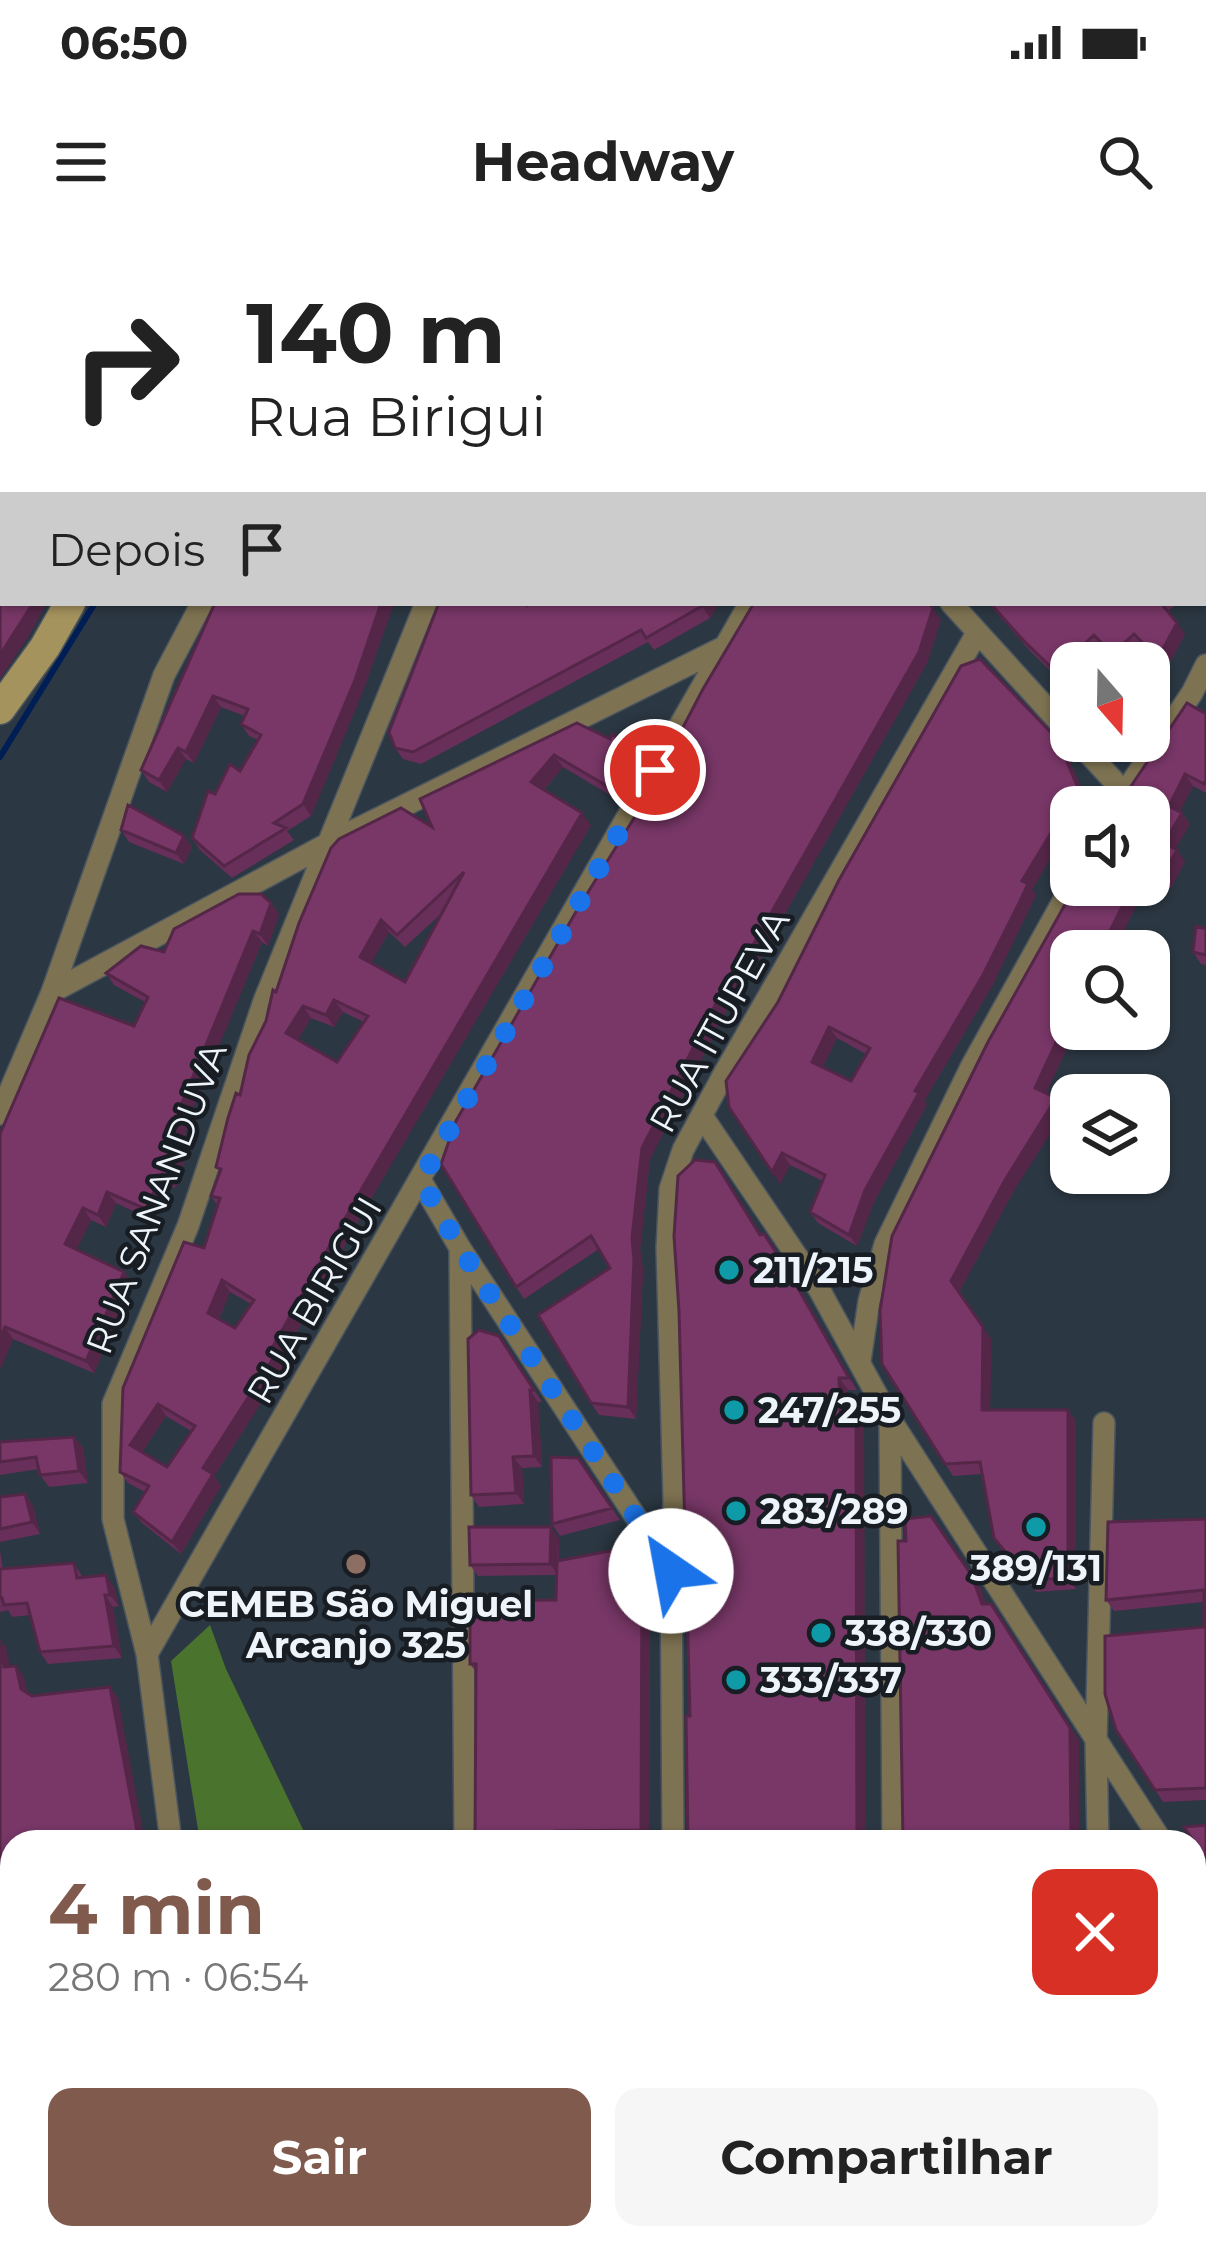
<!DOCTYPE html>
<html lang="pt">
<head>
<meta charset="utf-8">
<style>
  :root { --surface:#fff; --page:#f6f6f6; --text:#222; --muted:#767676; --accent:#805a4d }
  body { margin:0; font-family:Montserrat,sans-serif; background:var(--page); color:var(--text); height:100vh; display:flex; flex-direction:column; font-size:45px; white-space:nowrap }
  * { box-sizing:border-box; margin:0 }
  p { font-size:39px; color:var(--muted) }
  .icon { flex:none; width:66px; height:66px; fill:none; stroke:currentColor; stroke-width:2; stroke-linecap:round; stroke-linejoin:round }
  .map { position:relative; flex:1; overflow:hidden }
  .panel { position:absolute; left:0px; top:1590px; width:1206px; height:420px; display:flex; flex-direction:column; background:var(--surface); border-radius:36px 36px 0 0; box-shadow:0 3px 9px #0004 }
  .panel>* { flex:none }
  .top-card { position:absolute; left:0px; top:0px; width:1206px; height:366px; box-shadow:0 3px 9px #0004; background:#fff; color:var(--text); overflow:hidden }
  .needle { width:78px; rotate:160deg }
  .tools { position:absolute; left:1050px; top:402px; display:grid; gap:24px }
  .tools a { display:grid; place-items:center; width:120px; height:120px; border-radius:24px; background:var(--surface); box-shadow:0 3px 9px #0004; font-size:60px }
  .pin { position:absolute; display:grid; place-items:center; width:102px; height:102px; color:#fff; margin:-51px; border:6px solid #fff; border-radius:50%; box-shadow:0 3px 12px #0007 }
  .me { position:absolute; width:132px; margin:-66px; rotate:327deg; stroke-linejoin:round; filter:drop-shadow(0 0 9px #0008) }
  .turn { display:flex; align-items:center; gap:42px; height:252px; padding:0 48px; font-size:54px }
  .turn .icon { width:156px; height:156px; stroke-width:2.5 }
  .turn b { display:block; font-size:84px; line-height:102px }
  .then { display:flex; align-items:center; height:114px; padding:0 48px; background:#0003; gap:24px; font-size:45px }
  .round { display:grid; place-items:center; flex:none; width:126px; height:126px; border-radius:24px; background:var(--page) }
  .headline { display:flex; align-items:center; justify-content:space-between; height:204px; padding:0 48px }
  h1 { font-size:72px; font-weight:700; line-height:90px; color:var(--accent) }
  .action { display:flex; gap:24px; margin-top:auto; padding:24px 48px }
  .action a { flex:1; height:138px; border-radius:24px; background:var(--accent); color:#fff; font-size:48px; font-weight:700; line-height:138px; text-align:center }
  .action a+a { background:var(--page); color:var(--text) }
  .status { display:flex; justify-content:space-between; align-items:center; height:84px; padding:0 60px; background:var(--surface); direction:ltr }
  .status svg { height:33px; fill:currentColor }
  header { display:flex; justify-content:space-between; align-items:center; height:156px; padding:0 48px; background:var(--surface); font-size:54px; font-weight:700 }
  .map>svg:first-child { display:block }
  .green { fill:#4a6837 }
  .forest { fill:#4a732d }
  .lines { fill:none; stroke-linecap:round; stroke-linejoin:round }
  .stream { stroke:#001e56; stroke-width:6 }
  .street-casing { stroke:#4a5560; stroke-width:24 }
  .secondary-casing { stroke:#4a5560; stroke-width:33 }
  .street { stroke:#7d7251; stroke-width:21 }
  .secondary { stroke:#a5935e; stroke-width:30 }
  .wall { fill:#672f59; fill-rule:evenodd }
  .shaded-wall { fill:#542648 }
  .building { fill:#783767; stroke:#542648; stroke-width:3; fill-rule:evenodd }
  .route { stroke:#1a73e8; stroke-width:21; stroke-dasharray:0 37.8 }
  .culture-dot { fill:#0f9aa8; stroke:#181d23; stroke-width:4.5 }
  .education-dot { fill:#8d6e63; stroke:#181d23; stroke-width:4.5 }
  .labels { text-anchor:middle; stroke-width:9; stroke-linejoin:round; paint-order:stroke }
  .street-label { font-size:36px; fill:#edf4fb; stroke:#181d23 }
  .poi-label { font-size:36px; font-weight:bold; fill:#edf4fb; stroke:#181d23; text-anchor:start }
</style>
</head>
<body>
<div class="status"><b>06:50</b><svg viewBox="0 0 49 12"><path d="M0 12V9h3v3zM5 12V6h3v6zM10 12V3h3v9zM15 12V0h3v12zM26 1h20v11H26zM47 4h2v5h-2z"/></svg></div>
<header><svg class="icon" aria-label="menu" viewBox="0 0 24 24"><path d="M4 6h16M4 12h16M4 18h16"/></svg>Headway<svg class="icon" aria-label="search" viewBox="0 0 24 24"><circle cx="10" cy="10" r="6"/><path d="M15 15l6 6"/></svg></header>
<div class="map">
<svg width="1206" height="2010" viewBox="0 0 1206 2010">
  <rect width="100%" height="100%" fill="#2b3742"/>
  <path class="green" d="M426 1998H658V2010H413Z"/>
  <path class="forest" d="M210 1385 226 1429 309 1602H200L171 1421Z"/>
  <g class="lines">
    <path class="stream" d="M285 3 286 0
      M0 517 95 363"/>
    <defs>
      <path id="street" d="M913 0 916 3
        M1203 0 1206 3
        M23 3V0
        M350 3 352 0
        M570 3 572 0
        M0 149 3 142
        M1203 323 1206 326
        M951 363 1071 495
        M1077 501 1113 540 1120 558
        M1115 567 1192 453 1206 425
        M52 752 329 603 724 407
        M0 874 52 752 164 435 202 363
        M702 876 819 1049 890 1179 1162 1602
        M421 941 460 1008 671 1331
        M460 1008 465 1602
        M860 1121 869 1061 885 1004 971 827 1072 645
        M890 1183 893 1602
        M147 1414 750 363
        M171 1602 147 1414 113 1279V1164L188 986 264 761 426 363
        M673 1602 671 1331 674 1260 667 1008 670 949 683 910 725 832 977 393
        M1098 1602 1096 1503 1104 1183
        M1194 1650 1206 1668
        M0 1735 12 1736
        M677 1998V2010
        M111 2010 121 1998
        M362 2010 373 1998
        M892 2010V1998
        M1104 2010V1998"/>
      <path id="secondary" d="M227 3 228 0
        M0 469 45 407 70 363"/>
    </defs>
    <use href="#street" class="street-casing"/>
    <use href="#secondary" class="secondary-casing"/>
    <use href="#street" class="street"/>
    <use href="#secondary" class="secondary"/>
  </g>
  <path class="wall" d="M1203 26 1206 29V274L1203 277Z
    M215 363H394L363 451 311 576 287 591 294 600 232 638 200 610 192 598 215 554 240 531 258 500 249 496 241 484 245 476 221 467 194 523 186 519 167 552 149 542 141 530Z
    M439 363H720L710 378 654 410 648 402 421 524 403 519 395 508Z
    M988 363H1178L1168 371 1185 394 1166 430 1142 406 1123 423H1118L1102 406 1085 423H1071V436L1063 443 1031 412Z
    M941 380 927 423 744 746 740 744 650 919 640 1009 643 1030 636 1179 599 1175 591 1163 610 1028 599 1009 524 1059 516 1047Z
    M1206 474V553L1193 546 1180 571 1190 584 1175 609 1185 621 1171 648 1150 637 1149 640V567L1119 564Z
    M610 499 628 505 637 517 615 558 563 527 544 550 591 585 372 957 281 1120 285 1126 214 1236 221 1246 181 1314 142 1283 133 1272 145 1252 128 1243 120 1232 204 1008 217 965 211 956 220 932 216 927 276 752 432 587 420 559ZM443 672 405 742 371 723 389 692 405 707ZM343 772 364 782 337 822 298 799 311 778 334 787ZM230 1052 251 1064 235 1088 219 1079ZM166 1176 191 1191 167 1227 142 1212Z
    M1064 506 1072 518 1070 522 1086 559 1081 567H1071L1032 650 1036 655 992 746 924 861 927 864 874 962 857 1006 818 983 810 972 823 941 790 925 780 944 778 762ZM837 798 866 814 851 841 823 827Z
    M121 590 184 596 192 607 184 624 129 602Z
    M1076 645H1146L1114 711H1071V789H1076L1046 853 1056 858 1065 870 1013 952 959 1052 991 1099 990 1170H1068L1076 1181V1349L1036 1352 994 1298 982 1234 953 1236 882 1124 880 1071 892 996 988 802Z
    M271 663 279 674 268 706 262 702 188 880 184 904 188 910 176 948 170 946 154 981 116 963 106 987 91 980 76 1010 133 1043 94 1133 13 1099 0 1129V894L134 786 145 762 114 745 106 733 164 712Z
    M1206 689V725L1201 724 1193 712Z
    M761 994 795 1041 857 1150H848V1172L864 1184 865 1602H688L690 1476Z
    M499 1096 542 1162H538L542 1227 522 1228 524 1264 479 1267 471 1255Z
    M74 1197 83 1208 88 1243 49 1247 40 1235 39 1229 0 1235V1202Z
    M578 1218 620 1280 560 1296 552 1284Z
    M25 1254 33 1266 40 1294 0 1302V1257Z
    M1206 1279V1560L1163 1562 1116 1490 1204 1387V1362L1114 1371 1106 1360Z
    M559 1298V1320L644 1318 650 1345 649 1601 475 1602 476 1432 470 1424 556 1360V1335L478 1336 470 1325Z
    M0 1311 3 1329 74 1323 83 1338 114 1347 119 1366 113 1367 122 1418 48 1424 40 1412 30 1375 12 1377 8 1370 0 1372Z
    M1206 1732V1823L1194 1825V1746L1200 1745Z
    M0 1748H12V1863L0 1862Z
    M1206 1845V1944L1194 1945V1846Z
    M12 1998H92L79 2010H0Z"/>
  <path class="shaded-wall" d="M33 363H47L29 396 0 439V415Z
    M381 363H394L363 451 311 576 303 564Z
    M704 363H720L710 378 702 366Z
    M933 368 941 380 927 423 744 746 736 735Z
    M1177 383 1185 394 1166 430 1158 418Z
    M213 456 221 467 194 523 186 512Z
    M628 505 637 517 615 558 607 546Z
    M1064 506 1072 518 1070 522 1086 559 1081 567H1071V584L1032 650 1036 655 992 746 924 861 927 864 874 962 857 1006 849 995 865 950 1022 641Z
    M178 508 186 519 167 552 159 540Z
    M554 515 563 527 540 554 531 542Z
    M1185 534 1193 546 1177 577 1169 566Z
    M582 573 591 585 372 957 281 1120 285 1126 214 1236 221 1246 181 1314 172 1302 203 1228 364 945Z
    M1182 573 1190 584 1172 615 1164 603Z
    M184 596 192 607 184 624 176 613Z
    M1177 610 1185 621 1171 648 1162 636Z
    M1133 645H1146L1114 711H1100Z
    M271 663 279 674 268 706 260 694Z
    M381 680 389 692 368 728 360 717Z
    M253 691 262 702 188 880 184 904 188 910 176 948 168 937 180 868Z
    M732 732 740 744 650 919 640 1009 643 1030 636 1179 628 1167 632 998 642 908Z
    M334 760 343 772 334 787 326 775Z
    M303 766 311 778 295 805 286 793Z
    M1071 770V789H1076L1043 859 1035 848Z
    M829 787 837 798 820 833 812 822Z
    M1056 858 1065 870 1013 952 959 1052 951 1041 1005 940Z
    M782 913 790 925 780 944 772 932Z
    M162 934 170 946 154 981 146 969Z
    M107 952 116 963 106 987 98 975Z
    M83 968 91 980 73 1016 65 1004Z
    M764 994 795 1041 857 1150 849 1138Z
    M124 1032 133 1043 94 1133 86 1121Z
    M222 1040 230 1052 216 1085 208 1073Z
    M5 1087 13 1099 0 1129V1098Z
    M983 1087 991 1099 990 1181 982 1170Z
    M839 1138 848 1150 849 1184 840 1172Z
    M530 1150 538 1162 542 1227 534 1216Z
    M158 1164 166 1176 139 1217 130 1205Z
    M1068 1170 1076 1181V1349L1068 1338Z
    M856 1172 864 1184 865 1602H857Z
    M74 1197 83 1208 88 1243 79 1231Z
    M513 1217 522 1228 524 1264 516 1253Z
    M25 1254 33 1266 40 1294 32 1282Z
    M551 1287 559 1298 558 1335 550 1324Z
    M636 1306 644 1318 650 1345 649 1601 641 1590Z
    M106 1335 114 1347 119 1366 110 1355Z
    M972 1336 981 1348 990 1376 982 1364Z
    M105 1355 113 1367 122 1418 114 1406Z
    M999 1376 1079 1500V1602H1071Z
    M0 1399 6 1407 13 1438 4 1427Z
    M16 1426 24 1437 29 1460 21 1449Z
    M110 1447 118 1458 145 1602H139Z
    M857 1998H865V2010H857Z
    M1071 1998H1080V2010H1072Z"/>
  <path class="building" d="M0 0 7 3H3V120L0 117Z
    M26 0H105L113 3H23Z
    M369 0H468L476 3H367Z
    M579 0H720L726 3H578Z
    M776 0H899L901 3H779Z
    M950 0H1091L1089 3H953Z
    M1106 0H1177L1180 3H1103Z
    M1203 26 1206 29V255L1203 258Z
    M3 145V363H33L0 415V147Z
    M215 363H381L355 440 303 564 274 583 286 588 224 626 192 598 208 551 215 554 230 524 240 531 261 495 241 484 248 469 213 456 186 512 178 508 159 540 141 530Z
    M439 363H528V365L531 363H704L702 366 646 398 641 390 413 512 395 508 389 492Z
    M754 363H928L933 368 919 412 736 735 732 732 642 908 632 998 634 1019 628 1167 591 1163 538 1075 610 1028 591 996 516 1047 441 924 456 881 577 670 644 562 703 449Z
    M990 363H1161L1177 383 1158 418 1134 394 1112 414 1094 395 1055 431 1023 400Z
    M980 419 1064 506 1062 510 1078 548 1022 641 1028 644 1020 661 983 735 915 851 919 853 865 950 849 995 810 972 825 935 782 913 772 932 729 867 726 841 778 762 839 640 961 426ZM829 787 870 808 851 841 812 822Z
    M1187 463 1206 474V540L1204 544 1185 534 1169 566 1182 573 1164 603 1177 610 1162 636 1149 629V567H1115L1119 564Z
    M577 483 610 499 612 494 628 505 607 546 554 515 531 542 582 573 364 945 271 1110 276 1114 203 1228 213 1234 172 1302 133 1272 149 1246 120 1232 123 1148 184 1002 204 1008 220 958 211 956 221 929 216 927 228 878 236 853 240 855 249 815 266 781 273 750 276 752 299 683 331 608 339 599 401 568 432 587 420 559ZM464 632 405 742 360 717 381 680 397 695ZM334 760 368 776 337 822 286 793 303 766 326 775ZM222 1040 254 1060 235 1088 208 1073ZM158 1164 195 1186 167 1227 130 1205Z
    M128 565 184 596 176 613 121 590Z
    M1076 645H1133L1100 711H1071V770L1035 848 1056 858 1005 940 951 1041 983 1087 982 1170H1068V1338L1028 1340 994 1298 980 1222 945 1224 882 1124 880 1071 892 996 988 802Z
    M239 654H261L271 663 260 694 253 691 180 868 176 897 180 898 168 937 162 934 146 969 107 952 98 975 83 968 65 1004 124 1032 86 1121 5 1087 0 1098V894L59 758 134 786 148 757 106 733 141 706 164 712 174 689Z
    M1196 686 1206 689V715L1193 712Z
    M695 920 715 922 760 995 764 994 787 1029 849 1138H839L840 1172H856L857 1602H688L686 1476H690L679 1071 674 996 678 936Z
    M479 1090 499 1096 534 1150H530L534 1216 513 1217 516 1253 471 1255 468 1099Z
    M74 1197 79 1231 40 1235 36 1217 0 1222V1202Z
    M551 1217 578 1218 612 1268 552 1284Z
    M25 1254 32 1282 0 1289V1257Z
    M931 1276 972 1336 982 1364H991L1070 1488 1071 1602H900V1600H903L898 1301H906L905 1279Z
    M1206 1279V1548L1155 1550 1116 1490 1105 1454V1396L1204 1387V1350L1106 1360 1108 1282Z
    M469 1287H551L550 1324 470 1325Z
    M636 1306 642 1333 641 1590 556 1591 557 1602H475L476 1424H470V1361L556 1360 557 1321Z
    M74 1323 77 1338 106 1335 110 1355H105L114 1406 40 1412 27 1363 4 1365 2 1358H0V1329Z
    M0 1406 4 1427 16 1426 21 1449 32 1456 110 1447 139 1602H12V1707H5L0 1701Z
    M1206 1585V1626L1194 1602 1184 1587Z
    M1199 1731 1206 1732V1810L1194 1812V1746L1200 1745Z
    M0 1748H12V1851H0Z
    M1206 1845V1933H1194V1846Z
    M12 1928V1998H71L57 2010H0V1929Z
    M1194 1975 1206 1976V2010H1185L1184 1998H1194Z
    M776 1998H857V2010H776Z
    M903 1998H1071L1072 2010H902Z"/>
  <g class="lines">
    <path class="route" d="M655 530 421 940 460 1008 671 1331"/>
  </g>
  <g class="culture-dot">
    <circle cx="729" cy="1030" r="12"/>
    <circle cx="734" cy="1170" r="12"/>
    <circle cx="736" cy="1271" r="12"/>
    <circle cx="1036" cy="1287" r="12"/>
    <circle cx="821" cy="1393" r="12"/>
    <circle cx="736" cy="1440" r="12"/>
  </g>
  <circle class="education-dot" cx="356" cy="1324" r="12"/>
  <g class="labels">
    <g class="street-label">
      <text transform="translate(719 781) rotate(-61)" y="13">RUA ITUPEVA</text>
      <text transform="translate(156 958) rotate(-69)" y="13">RUA SANANDUVA</text>
      <text transform="translate(314 1060) rotate(-60)" y="13">RUA BIRIGUI</text>
    </g>
    <g class="poi-label">
      <text x="753" y="1043">211/215</text>
      <text x="758" y="1183">247/255</text>
      <text x="760" y="1284">283/289</text>
      <text x="1036" y="1341" text-anchor="middle">389/131</text>
      <text x="356" y="1377" text-anchor="middle">CEMEB São Miguel<tspan x="356" dy="41">Arcanjo 325</tspan></text>
      <text x="845" y="1406">338/330</text>
      <text x="760" y="1453">333/337</text>
    </g>
  </g>
</svg>
<div class="tools">
<a><svg class="needle" viewBox="-14 -14 28 28"><path d="M0-13l5 13h-10z" fill="#e53935"/><path d="M0 13l5-13h-10z" fill="#767676"/></svg></a>
<a><svg class="icon" aria-label="sound" viewBox="0 0 24 24"><path d="M4 9h4l5-4v14l-5-4H4zM17 9q2 3 0 6"/></svg></a>
<a><svg class="icon" aria-label="search" viewBox="0 0 24 24"><circle cx="10" cy="10" r="6"/><path d="M15 15l6 6"/></svg></a>
<a><svg class="icon" aria-label="layers" viewBox="0 0 24 24"><path d="M12 4l9 5-9 5-9-5zM3 14l9 5 9-5"/></svg></a>
</div>
<div class="pin" style="left:655px;top:530px;background:#d93025"><svg class="icon" aria-label="arrive" viewBox="0 0 24 24"><path d="M6 21V4h12l-3 4 3 4H6"/></svg></div>
<svg class="me" style="left:671px;top:1331px" viewBox="-20 -20 40 40"><circle r="19" fill="#fff"/><path d="M0-13L10 11 0 6-10 11z" fill="#1a73e8"/></svg>
<div class="top-card">
<div class="turn"><svg class="icon" aria-label="right" viewBox="0 0 24 24"><path d="M7 20v-9h11M14 6l5 5-5 5"/></svg><div><b>140 m</b>Rua Birigui</div></div>
<div class="then">Depois<svg class="icon" aria-label="arrive" viewBox="0 0 24 24"><path d="M6 21V4h12l-3 4 3 4H6"/></svg></div>
</div>
<section class="panel">
<div class="headline"><div><h1>4 min</h1><p>280 m · 06:54</p></div><a class="round" style="background:#d93025;color:#fff"><svg class="icon" aria-label="close" viewBox="0 0 24 24"><path d="M6 6l12 12M18 6L6 18"/></svg></a></div>
<div class="action"><a>Sair</a><a>Compartilhar</a></div>
</section>
</div>
</body>
</html>
